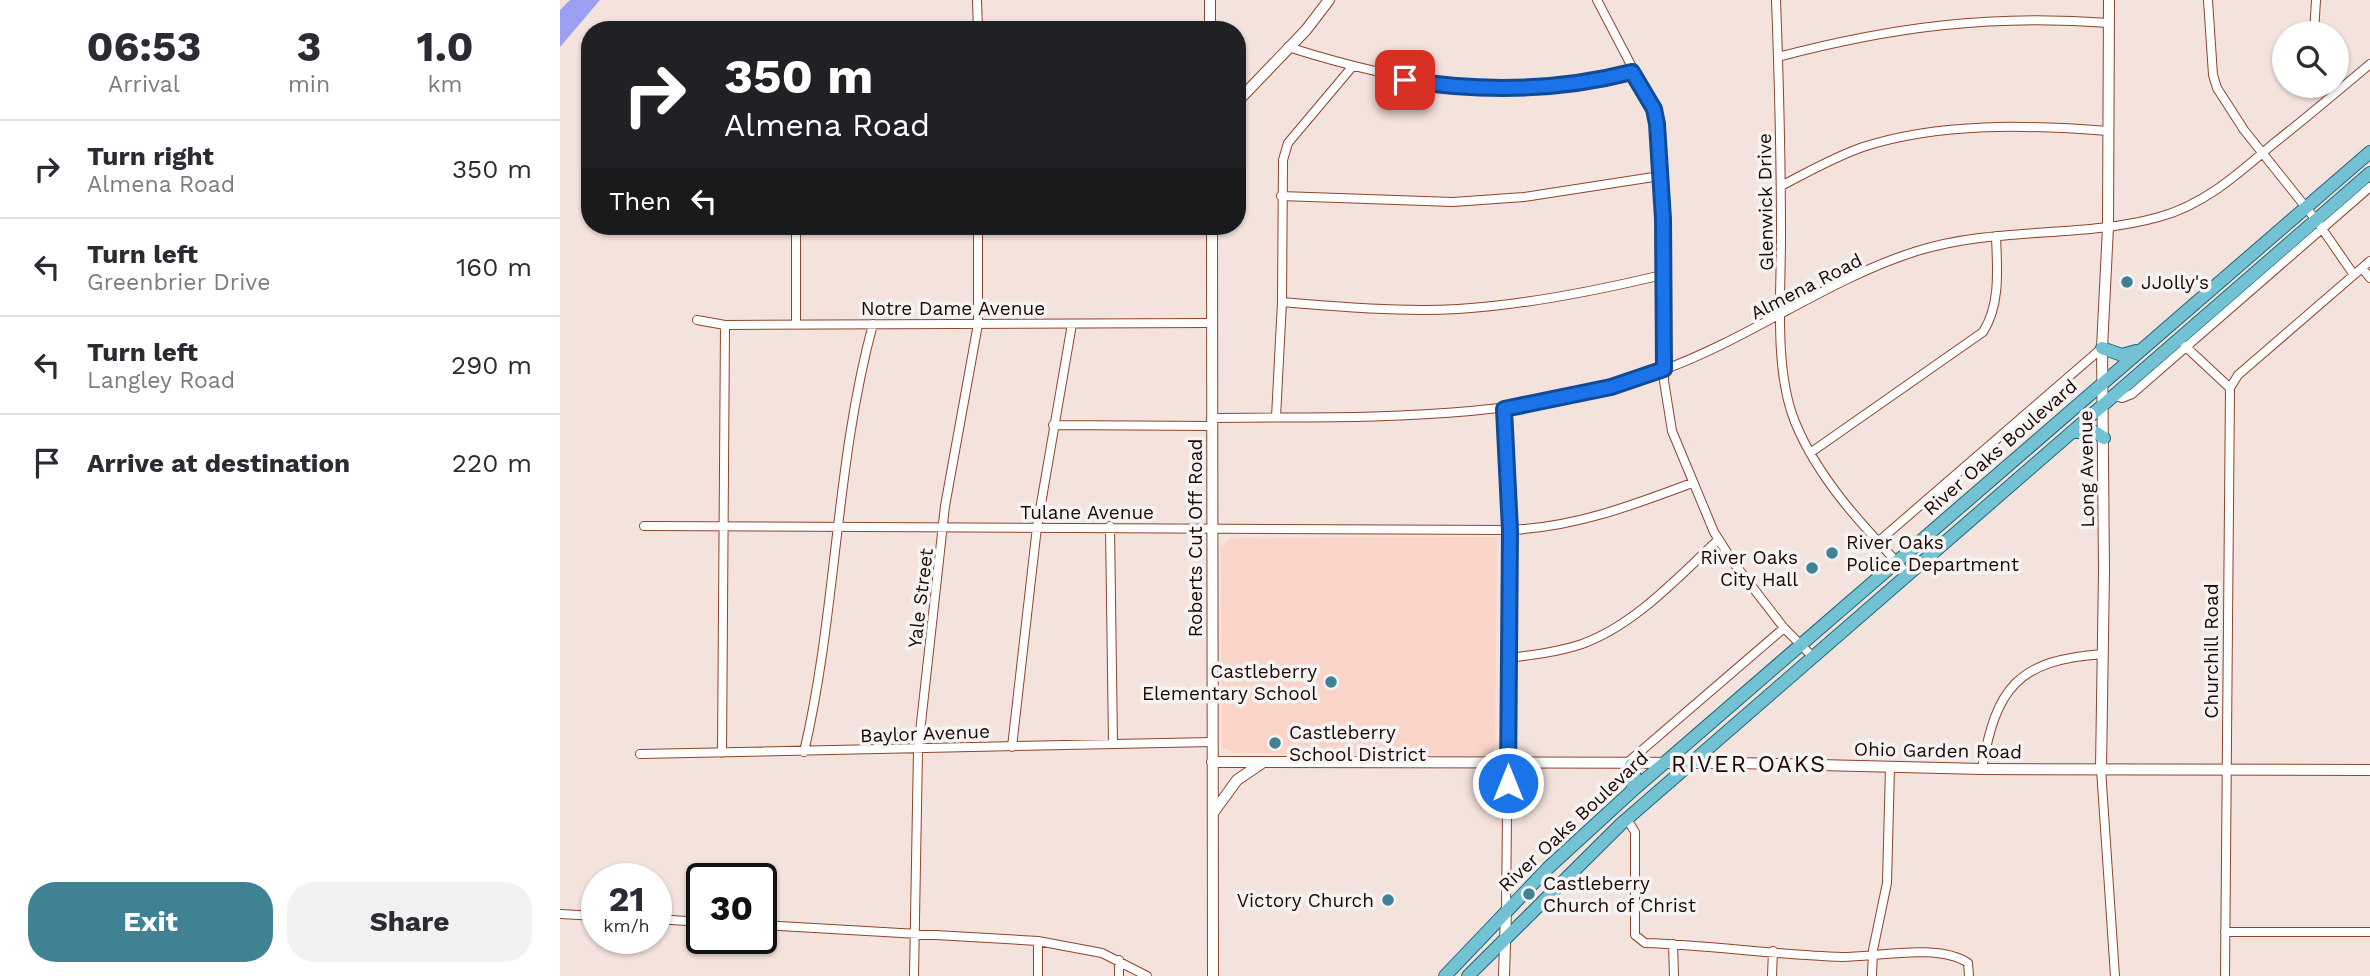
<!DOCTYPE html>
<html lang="en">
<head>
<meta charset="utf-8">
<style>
  :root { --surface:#fff; --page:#f2f2f3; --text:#2b2b33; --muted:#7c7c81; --line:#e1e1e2; --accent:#408194 }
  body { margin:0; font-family:"Work Sans",sans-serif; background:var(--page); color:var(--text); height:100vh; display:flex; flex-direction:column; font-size:26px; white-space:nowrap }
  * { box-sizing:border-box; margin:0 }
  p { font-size:23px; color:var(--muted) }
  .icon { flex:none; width:38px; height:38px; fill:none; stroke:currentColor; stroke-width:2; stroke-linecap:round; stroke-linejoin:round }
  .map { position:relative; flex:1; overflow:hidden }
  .details { display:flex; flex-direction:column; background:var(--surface); width:560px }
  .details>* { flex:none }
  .guide { position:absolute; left:21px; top:21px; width:665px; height:214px; border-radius:28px; box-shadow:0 2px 5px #0004; background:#202124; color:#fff; overflow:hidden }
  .buttons { position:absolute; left:1712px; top:21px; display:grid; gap:14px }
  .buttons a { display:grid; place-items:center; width:77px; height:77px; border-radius:50%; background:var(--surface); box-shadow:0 2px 5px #0004; font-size:35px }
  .speed { position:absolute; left:21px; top:863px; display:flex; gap:14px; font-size:35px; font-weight:700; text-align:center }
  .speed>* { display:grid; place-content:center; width:91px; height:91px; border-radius:50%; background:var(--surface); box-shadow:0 2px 5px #0004; line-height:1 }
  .speed small { font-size:18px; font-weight:400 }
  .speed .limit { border:4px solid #111; border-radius:10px; background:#fff; color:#111 }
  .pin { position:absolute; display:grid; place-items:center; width:60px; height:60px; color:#fff; margin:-30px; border-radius:14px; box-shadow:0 4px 10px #0006 }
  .me { position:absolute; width:77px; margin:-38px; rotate:0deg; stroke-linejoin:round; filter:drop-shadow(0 0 5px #0008) }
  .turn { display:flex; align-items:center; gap:24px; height:147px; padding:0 28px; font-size:32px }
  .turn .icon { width:91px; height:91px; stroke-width:2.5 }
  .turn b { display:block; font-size:49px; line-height:60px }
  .then { display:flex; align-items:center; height:66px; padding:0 28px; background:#0003; gap:14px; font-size:26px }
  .eta { display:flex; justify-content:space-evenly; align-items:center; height:119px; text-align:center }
  .eta b { font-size:42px; font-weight:700; line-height:49px }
  .cta { display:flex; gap:14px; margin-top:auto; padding:14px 28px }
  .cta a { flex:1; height:80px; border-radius:28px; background:var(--accent); color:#fff; font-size:28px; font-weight:700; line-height:80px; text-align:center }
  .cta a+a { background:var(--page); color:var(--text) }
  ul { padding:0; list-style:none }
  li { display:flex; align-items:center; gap:21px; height:98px; padding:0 28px; border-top:2px solid var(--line) }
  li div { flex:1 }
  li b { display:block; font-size:26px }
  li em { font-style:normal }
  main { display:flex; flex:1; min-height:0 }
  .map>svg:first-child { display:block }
  .built { fill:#fad4c8 }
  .water { fill:#9a9ff3 }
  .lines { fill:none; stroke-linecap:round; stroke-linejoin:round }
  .street-casing { stroke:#8d452c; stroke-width:10 }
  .secondary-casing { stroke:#8d452c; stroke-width:12 }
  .primary-casing { stroke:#1a6678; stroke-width:14 }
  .street { stroke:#fff; stroke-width:8 }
  .secondary { stroke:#fff; stroke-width:10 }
  .primary { stroke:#73c2d4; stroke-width:12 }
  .route-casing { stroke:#114b97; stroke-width:18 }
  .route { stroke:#1a73e8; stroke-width:12 }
  .poi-dot { fill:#408194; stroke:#f4f4f4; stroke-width:2.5 }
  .labels { text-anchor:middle; stroke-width:7; stroke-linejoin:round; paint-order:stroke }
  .street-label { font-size:19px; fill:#220600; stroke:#f4f4f4 }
  .poi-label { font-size:19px; fill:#220600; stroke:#f4f4f4; text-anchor:start }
  .quarter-label { font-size:23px; letter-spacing:2px; fill:#220600; stroke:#f4f4f4 }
</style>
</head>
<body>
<main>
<section class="details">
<div class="eta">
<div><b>06:53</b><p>Arrival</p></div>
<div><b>3</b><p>min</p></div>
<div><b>1.0</b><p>km</p></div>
</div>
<ul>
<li><svg class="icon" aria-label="right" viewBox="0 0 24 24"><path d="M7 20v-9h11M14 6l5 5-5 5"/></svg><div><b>Turn right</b><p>Almena Road</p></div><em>350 m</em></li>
<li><svg class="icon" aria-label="left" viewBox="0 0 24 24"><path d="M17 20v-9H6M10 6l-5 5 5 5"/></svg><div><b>Turn left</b><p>Greenbrier Drive</p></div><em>160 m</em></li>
<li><svg class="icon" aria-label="left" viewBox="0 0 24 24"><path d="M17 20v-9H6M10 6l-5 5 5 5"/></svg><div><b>Turn left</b><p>Langley Road</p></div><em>290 m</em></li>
<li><svg class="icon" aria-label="arrive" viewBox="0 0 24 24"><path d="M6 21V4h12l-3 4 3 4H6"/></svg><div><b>Arrive at destination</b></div><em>220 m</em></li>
</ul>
<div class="cta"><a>Exit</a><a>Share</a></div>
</section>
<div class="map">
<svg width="1810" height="976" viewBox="0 0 1810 976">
  <rect width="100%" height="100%" fill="#f4e2dc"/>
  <path class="built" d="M937 537 935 756 675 753 662 747 661 548 670 538Z"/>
  <path class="water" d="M10 0H40L0 47V10Z"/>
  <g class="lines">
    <defs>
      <path id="street" d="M417 0 418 30
        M1037 0 1094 109 1097 124 1103 219 1104 381 1112 431 1154 532 1173 562 1224 628 1253 657
        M1216 0C1219 79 1221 159 1221 238 1221 294 1214 371 1235 422 1259 481 1306 529 1348 574
        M1648 0 1653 75 1657 88 1684 130 1756 220 1794 275
        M1754 33 1756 0
        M728 47C848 85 948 102 1072 72
        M1218 57C1331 27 1432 14 1549 23
        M1221 186C1248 172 1274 157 1303 147 1380 122 1469 125 1548 131
        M721 196 893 202 964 197 1100 176
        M1802 268 1810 278
        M722 302C780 307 840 312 898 309 966 305 1035 291 1102 275
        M137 320 165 325 650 323
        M236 324V226
        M1625 346 1670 388
        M1555 396 1562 398 1572 394 1810 187
        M944 409 950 530 946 911
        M716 417 722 302 723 160 728 143 792 67
        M651 418C807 416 954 424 1103 370 1191 338 1268 279 1357 251 1436 226 1520 239 1599 217 1644 205 1678 174 1713 144 1746 118 1778 91 1810 64
        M493 425 651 426
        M1250 453 1423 332C1441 304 1437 268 1436 236
        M84 526 950 530C1015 527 1071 506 1132 483
        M550 526 553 744
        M1319 541 1542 348
        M948 658C973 655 998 652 1022 644 1075 625 1118 577 1158 540
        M452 747 477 527 512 324
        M244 752C277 611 275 464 313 324
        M162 753 165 325
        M80 754 652 742
        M1067 763 1224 628
        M1422 769C1436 688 1457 660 1543 654
        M1541 769 1555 976
        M1067 819 1075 832V935L1085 943C1150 945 1216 955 1282 957 1317 957 1378 943 1408 963L1409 976
        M0 914 37 916
        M96 919 142 922
        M201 925 478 941 542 953 587 976
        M1665 932H1810
        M478 941V976
        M1113 944 1114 976
        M559 960V976
        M354 976 358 750 385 506 418 324V226
        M1212 976 1213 951
        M1312 976 1313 950 1327 883 1330 767
        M1665 976 1670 388 1678 375 1810 261"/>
      <path id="secondary" d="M650 30V0
        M677 102 746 30 769 0
        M652 226 653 976
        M652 762 1176 763 1422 769 1810 770
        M1541 769 1544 571 1542 348 1548 227 1549 0
        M653 813 677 780 702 763
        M944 976 946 911"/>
      <path id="primary" d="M1542 348 1562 355 1576 351
        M1513 432H1535L1544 438
        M1071 765 1075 777 1072 791
        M885 976 988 868 1072 791 1810 152
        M908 976 1061 824 1810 173"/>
    </defs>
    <use href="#street" class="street-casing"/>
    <use href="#secondary" class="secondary-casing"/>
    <use href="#primary" class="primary-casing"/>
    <use href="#street" class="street"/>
    <use href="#secondary" class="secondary"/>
    <use href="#primary" class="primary"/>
  </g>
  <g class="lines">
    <defs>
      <path id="route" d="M845 80C921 92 998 91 1072 72L1094 109 1097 124 1103 219 1104 369 1051 387 944 409 950 530 948 783"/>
    </defs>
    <use href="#route" class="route-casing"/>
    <use href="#route" class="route"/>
  </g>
  <g class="poi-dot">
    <circle cx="1567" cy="282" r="7"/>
    <circle cx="1272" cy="553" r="7"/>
    <circle cx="1252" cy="568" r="7"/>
    <circle cx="771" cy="682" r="7"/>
    <circle cx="715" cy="743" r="7"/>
    <circle cx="969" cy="894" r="7"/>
    <circle cx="828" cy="900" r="7"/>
  </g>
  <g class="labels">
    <g class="street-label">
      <text transform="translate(1205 202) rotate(-91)" y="7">Glenwick Drive</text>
      <text transform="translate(1246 286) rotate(-27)" y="7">Almena Road</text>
      <text x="393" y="315">Notre Dame Avenue</text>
      <text transform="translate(1440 447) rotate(-41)" y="7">River Oaks Boulevard</text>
      <text transform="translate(1526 469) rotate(-91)" y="7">Long Avenue</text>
      <text x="527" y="519">Tulane Avenue</text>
      <text transform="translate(635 538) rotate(-90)" y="7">Roberts Cut Off Road</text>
      <text transform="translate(360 598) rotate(-83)" y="7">Yale Street</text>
      <text transform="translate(1651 651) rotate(-90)" y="7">Churchill Road</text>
      <text transform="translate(365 733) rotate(-2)" y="7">Baylor Avenue</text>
      <text transform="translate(1378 750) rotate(1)" y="7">Ohio Garden Road</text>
      <text transform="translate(1013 821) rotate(-43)" y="7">River Oaks Boulevard</text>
    </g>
    <g class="poi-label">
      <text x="1581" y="289">JJolly's</text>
      <text x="1286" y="549">River Oaks<tspan x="1286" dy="22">Police Department</tspan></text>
      <text x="1238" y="564" text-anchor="end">River Oaks<tspan x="1238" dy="22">City Hall</tspan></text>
      <text x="757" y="678" text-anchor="end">Castleberry<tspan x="757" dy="22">Elementary School</tspan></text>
      <text x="729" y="739">Castleberry<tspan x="729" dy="22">School District</tspan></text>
      <text x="983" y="890">Castleberry<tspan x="983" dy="22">Church of Christ</tspan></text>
      <text x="814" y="907" text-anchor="end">Victory Church</text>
    </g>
    <g class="quarter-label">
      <text x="1189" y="772">RIVER OAKS</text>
    </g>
  </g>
</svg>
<div class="buttons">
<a><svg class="icon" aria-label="search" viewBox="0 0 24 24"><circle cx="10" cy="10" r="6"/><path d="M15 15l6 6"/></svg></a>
</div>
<div class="speed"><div>21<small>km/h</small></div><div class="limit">30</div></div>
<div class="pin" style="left:845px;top:80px;background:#d93025"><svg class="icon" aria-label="arrive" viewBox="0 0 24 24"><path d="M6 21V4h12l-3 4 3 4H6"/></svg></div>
<svg class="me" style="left:948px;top:783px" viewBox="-20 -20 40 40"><circle r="17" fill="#1a73e8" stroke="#fff" stroke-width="3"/><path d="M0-11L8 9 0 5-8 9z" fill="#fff"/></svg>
<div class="guide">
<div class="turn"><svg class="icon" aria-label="right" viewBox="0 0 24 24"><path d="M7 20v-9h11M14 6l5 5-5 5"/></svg><div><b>350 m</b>Almena Road</div></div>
<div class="then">Then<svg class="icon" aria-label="left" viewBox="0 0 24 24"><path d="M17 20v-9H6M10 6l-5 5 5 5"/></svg></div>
</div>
</div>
</main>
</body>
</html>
